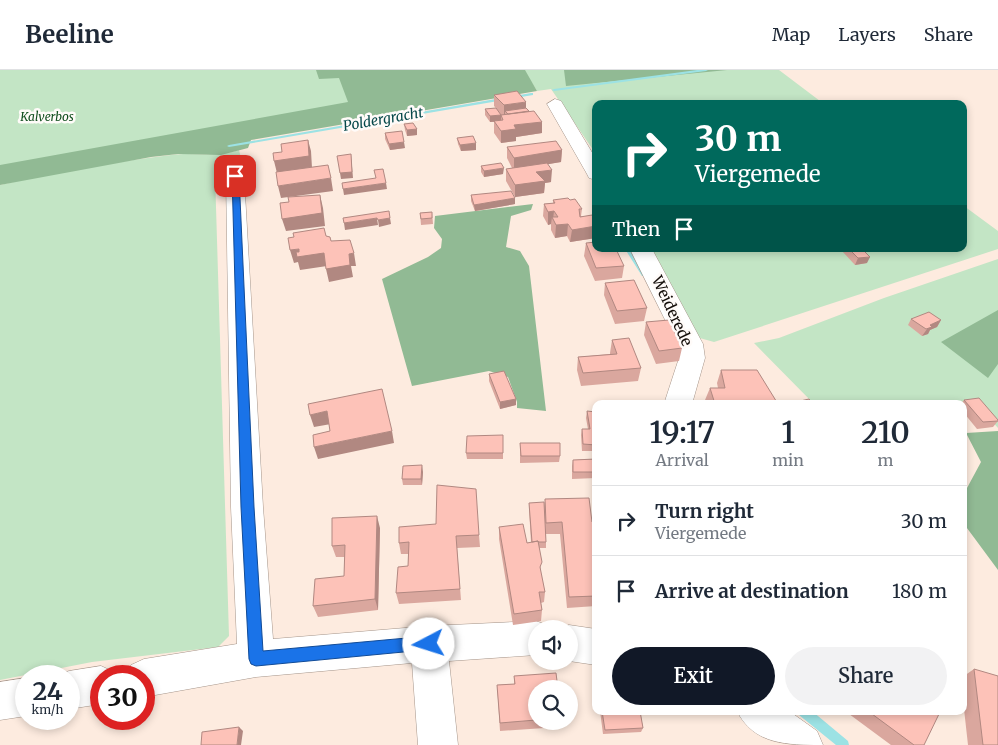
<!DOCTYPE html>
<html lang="en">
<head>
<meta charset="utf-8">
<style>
  :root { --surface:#fff; --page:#f2f2f3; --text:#1f2937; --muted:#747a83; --line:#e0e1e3; --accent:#111827 }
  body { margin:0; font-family:Merriweather,serif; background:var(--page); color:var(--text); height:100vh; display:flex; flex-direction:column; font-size:19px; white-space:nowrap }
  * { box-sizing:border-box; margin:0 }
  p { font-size:16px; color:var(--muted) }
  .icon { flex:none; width:28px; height:28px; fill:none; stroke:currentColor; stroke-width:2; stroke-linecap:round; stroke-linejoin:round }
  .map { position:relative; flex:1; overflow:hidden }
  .sheet { position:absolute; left:592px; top:330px; width:375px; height:315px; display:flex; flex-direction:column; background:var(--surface); border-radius:10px; box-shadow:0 2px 8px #0003 }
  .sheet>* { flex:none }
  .hud { position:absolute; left:592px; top:30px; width:375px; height:152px; border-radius:10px; box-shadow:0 2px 8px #0003; background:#00695c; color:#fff; overflow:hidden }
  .tools { position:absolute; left:528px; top:550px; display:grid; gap:10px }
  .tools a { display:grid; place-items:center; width:50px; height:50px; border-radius:50%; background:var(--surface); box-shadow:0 2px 8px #0003; font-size:25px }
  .speed { position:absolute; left:15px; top:595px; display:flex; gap:10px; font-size:25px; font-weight:700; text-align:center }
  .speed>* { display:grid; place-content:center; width:65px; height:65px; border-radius:50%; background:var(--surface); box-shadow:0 2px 8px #0003; line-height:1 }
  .speed small { font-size:12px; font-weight:400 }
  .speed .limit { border:8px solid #d22; background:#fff; color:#111 }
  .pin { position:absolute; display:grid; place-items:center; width:42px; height:42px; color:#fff; margin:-21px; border-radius:10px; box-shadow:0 2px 8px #0006 }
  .me { position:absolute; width:55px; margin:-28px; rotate:265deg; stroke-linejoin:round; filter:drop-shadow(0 0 4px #0008) }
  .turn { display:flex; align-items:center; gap:18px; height:105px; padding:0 20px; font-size:22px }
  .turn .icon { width:65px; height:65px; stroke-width:2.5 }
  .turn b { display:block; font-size:35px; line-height:42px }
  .then { display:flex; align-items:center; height:48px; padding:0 20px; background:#0003; gap:10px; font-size:19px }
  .eta { display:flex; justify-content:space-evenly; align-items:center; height:85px; text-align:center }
  .eta b { font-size:30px; font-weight:600; line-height:35px }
  .button { display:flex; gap:10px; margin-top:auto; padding:10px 20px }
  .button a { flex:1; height:58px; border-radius:30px; background:var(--accent); color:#fff; font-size:20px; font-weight:600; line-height:58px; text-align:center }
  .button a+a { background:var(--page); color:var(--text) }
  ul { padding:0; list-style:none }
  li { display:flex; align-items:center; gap:15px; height:70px; padding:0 20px; border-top:1px solid var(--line) }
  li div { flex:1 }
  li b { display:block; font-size:19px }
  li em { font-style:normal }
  header { display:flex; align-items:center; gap:30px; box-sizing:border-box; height:70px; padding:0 25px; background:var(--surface); border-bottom:1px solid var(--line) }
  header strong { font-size:24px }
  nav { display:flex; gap:28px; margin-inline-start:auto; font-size:18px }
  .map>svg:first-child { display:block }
  .green { fill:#c3e5c5 }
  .forest { fill:#91ba94 }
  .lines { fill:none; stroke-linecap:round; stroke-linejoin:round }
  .stream { fill:#9ce2e4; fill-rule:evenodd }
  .minor-casing { stroke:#a5958a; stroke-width:1 }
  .minor { fill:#fff; fill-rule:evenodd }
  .wall { fill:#daa79e }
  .shaded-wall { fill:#b18881 }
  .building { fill:#fdc2b8; stroke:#b18881 }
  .route { fill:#1a73e8; stroke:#114b97 }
  .labels { text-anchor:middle; stroke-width:5; stroke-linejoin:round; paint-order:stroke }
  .far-park-label { font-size:12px; font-style:italic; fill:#114e1e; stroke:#fffbf9 }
  .far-water-label { font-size:14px; font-style:italic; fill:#06484a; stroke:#fffbf9 }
  .street-label { font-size:15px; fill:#150f0b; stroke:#fffbf9 }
</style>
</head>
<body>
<header>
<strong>Beeline</strong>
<nav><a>Map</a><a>Layers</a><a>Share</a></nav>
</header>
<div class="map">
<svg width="998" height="675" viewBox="0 0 998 675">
  <rect width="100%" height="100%" fill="#fdebdf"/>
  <path class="green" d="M0 0H779L824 34H596V84L551 19 537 21 532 13 0 103Z
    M239 80 244 100 215 104 229 566 218 577 92 592 0 610V115C56 102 114 92 171 85 195 82 213 88 239 80Z
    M964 136 998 161V179L714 272 696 267 681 234 648 179H964Z
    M998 189V358L973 330 949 334H814L754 273 779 268 884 228Z"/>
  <path class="forest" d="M316 0H525L537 21 251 70 248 78 221 85 178 84 151 87 0 115V95L348 32 339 8 319 9Z
    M564 0H727L566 16Z
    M533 134 531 140 511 146 506 177 520 181 529 196 546 341 517 338V332L508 307 489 301 412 316 382 209 428 187 441 178 442 169 434 158 435 146Z
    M998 240V294L988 308 941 272Z
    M998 361V500L964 454V419L967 418 981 392 966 363Z"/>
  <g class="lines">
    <path class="stream" d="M697 0H708L706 1 554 21 552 20 554 19Z
      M531 23H533V25L229 77 227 76 229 75Z
      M625 179H631L647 205 646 206H642Z
      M798 641H812L848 671 849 675H836L799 645Z"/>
    <defs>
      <path id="minor" d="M555 29 561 31 596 89V110L589 108 587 104 547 34Z
        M235 100 242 102 244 106 263 437 273 569 429 556 536 551 549 556 550 559H536V585L449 591 458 675H418L412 593 256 607 144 627V606H126L131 595 144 589 237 574 231 437 226 106 228 102Z
        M630 179H652L703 274 705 288 692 334H664L679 288 677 274Z
        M569 555 596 559V595L569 591V559H561Z
        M101 596 114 602 116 606H101V634L69 639V606H56L69 601Z
        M26 608V646L0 650V612Z
        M737 641H789L817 661 823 675C787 675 754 675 737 641Z"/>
    </defs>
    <use href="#minor" class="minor-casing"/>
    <use href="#minor" class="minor"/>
  </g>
  <path class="wall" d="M494 25 526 38 529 41 542 52V63L516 67V71L501 73 494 63V52H490L485 45V39L496 38 494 36Z
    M404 54 417 59V65L407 66 405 60Z
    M385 63 405 78 390 80 385 69Z
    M457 68 476 80 461 81 458 74Z
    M507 77 562 80 561 92 548 94 551 112 545 113 544 123 515 127 506 111V99L512 98 507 88Z
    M481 96 503 104 484 107 481 102Z
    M471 125 515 134 475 141 471 131Z
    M553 130H570L582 139 581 146 596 152V168L570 172 567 166 555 168 551 160V154L548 155 543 146 544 134 553 133Z
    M432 142 433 154 421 155 420 143Z
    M586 173 624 196 622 208 595 211 584 186Z
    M843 179H862L867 193 855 195 842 181Z
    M605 213 647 238 644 251 615 254 604 225Z
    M911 249 941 250 937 257 930 260 928 264 922 266 908 255Z
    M646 252 682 278 679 291 656 294 644 265Z
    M612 270 641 298 638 311 581 316 577 300 578 287 610 284V283Z
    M721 300 778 334H706L705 330 710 318H718L717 313Z
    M489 304 516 329V335L500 339 489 311Z
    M964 330 998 351 993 357 977 359 964 343V334H961Z
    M587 341 596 342V381H582L581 365 582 359H588L586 348Z
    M503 365V389H467L466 383Z
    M520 373 560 386 559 392 520 393Z
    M596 389V408L572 409V396L573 390Z
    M423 402 422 415H403L402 409Z
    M545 429 592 452H596V536L567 538 560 464H546V478H539L541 504 545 522 544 532 541 533 542 540 541 551 513 555 499 469V457L527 473 531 472 529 439V433L544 437Z
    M399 457 479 465 480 477 457 478 461 530 399 534 396 523 408 496V484H401L399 473Z
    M380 458 378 540 318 547 313 536 344 506 345 487H336L332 476Z
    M974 599 998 675H968L964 639V606Z
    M514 606 536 619V651H560L559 657 500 661 497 615 514 614Z
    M600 641H640L643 658 641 662 603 664Z
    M845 641H934L924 675H891Z"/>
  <path class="shaded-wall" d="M526 32V42L508 45 505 41V47H504V35Z
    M501 45V51L490 52V46Z
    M542 52V63L516 67V71L501 73V61L514 55Z
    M417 59V65L407 66V60Z
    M308 70 311 81 312 98 277 103 274 91Z
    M404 72 405 78 390 80 389 74Z
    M476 73V80L461 81 460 75Z
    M562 80 561 92 514 100V88Z
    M351 84 353 108 341 109 340 103Z
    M504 98 503 104 484 107V101Z
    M552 100 551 112 545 113 544 123 515 127V115L536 102Z
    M331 108 333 121 281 128 278 116Z
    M386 113 387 119 344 125 343 119Z
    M320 125 323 138 325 156 286 161 282 149Z
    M515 128V134L475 141 474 135Z
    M554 141 553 150 552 147 551 154 548 155V142Z
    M377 148 378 155 345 160 344 153Z
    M390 148 391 154 379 157 378 150Z
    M568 154 567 166 555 168 556 155Z
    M596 156V168L570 172 572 160Z
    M299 179 324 183 327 196 300 200 298 192 294 193 290 180Z
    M354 183 356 196H351L353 207 329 212 326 199 349 184Z
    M870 187 867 193 855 195 858 188Z
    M941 250 937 257 930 260 928 264 922 266 930 255Z
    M516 329V335L500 339V332Z
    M327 341 331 354 314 357 310 345Z
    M392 361 394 373 318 389 314 377Z
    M422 395 423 402 422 415 421 409Z
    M377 446 380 458 378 540 375 529Z
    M239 657 243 661 241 675H237Z"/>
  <path class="building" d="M517 21 526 32 504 35 494 25Z
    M496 38 501 45 490 46 485 39Z
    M526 38 529 41 508 44 505 41Z
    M534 41 542 52 514 55 516 59 501 61 494 51 503 50 501 45Z
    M413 53 417 59 407 60 404 54Z
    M402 61 404 72 389 74 385 63Z
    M473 66 476 73 460 75 457 68Z
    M308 70 309 86 274 91 273 83 282 82 281 74Z
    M556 71 562 80 514 88 507 77Z
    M351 84 352 102 340 103 337 86Z
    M501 93 504 98 484 101 481 96Z
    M547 93 552 100 536 102 545 111 515 115 506 99Z
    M328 95 331 108 278 116 276 102Z
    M383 99 386 113 343 119 342 113 376 108 374 100Z
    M511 121 515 128 474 135 471 125Z
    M320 125 322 143 282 149 280 133 289 132 288 127Z
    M568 128 570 130 575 129 582 139H579L580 147 592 145 596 152V156L572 160 568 154 556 155 552 147H558L554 141 548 142 544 134 555 133 553 130Z
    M389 141 390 148 378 150 377 148 344 153 343 148Z
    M432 142V148L421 149 420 143Z
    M324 158 326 166 330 167 331 171 350 170 354 183 349 184 350 195 326 199 324 183 297 187 296 182H299V179L290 180 288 168 294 167 293 163Z
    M596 172V179H616L624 196 596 198 586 173Z
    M849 179H862L870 187 858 188Z
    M634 210 647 238 617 241 605 213Z
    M929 242 941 250 930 255 932 257 926 259 911 249Z
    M669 250 682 278 659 281 646 252Z
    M629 268 641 298 583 303 578 287 617 284 612 270Z
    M721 300H757L778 334H715L710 318H725Z
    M504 301 516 329 500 332 489 304Z
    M382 319 392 361 314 377 313 365 330 361 327 341 310 345 308 334Z
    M979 328 998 350V351L983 352 964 330Z
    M809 329 813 334H797L796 332Z
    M587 341 596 342V375L583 374 582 359H590Z
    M503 365V383H466L467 366Z
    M520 373H560V386H521Z
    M596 389V402H573V390Z
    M422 395 421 409H402L403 396Z
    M437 415 476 419 479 465 456 466 460 519 396 523 398 497 408 496 409 472 399 473V457L436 454Z
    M589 428 592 452H596V526L569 527 562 452 546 453 545 429Z
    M544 432 546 472H538V471L532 472 529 433Z
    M377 446 375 529 313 536 315 509 344 506 345 475 332 476V448Z
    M523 454 527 473 538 471 542 492 540 497 545 522H539L542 540 514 544 499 457Z
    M974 599 998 606V675H983Z
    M556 603 558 619H536V650L500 653 497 615 515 614 514 606Z
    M602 641H640L643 658 605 660Z
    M868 641H934L939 644 924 675H914Z
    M239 657 237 675H201L202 662Z"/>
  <path class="route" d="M232 104 239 106 254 437 263 581 429 566 435 568 437 574 435 579 256 596 251 594 249 589 241 437Z"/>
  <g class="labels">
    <g class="far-park-label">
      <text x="47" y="51">Kalverbos</text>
    </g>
    <g class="far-water-label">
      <text transform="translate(383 49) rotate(-10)" y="5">Poldergracht</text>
    </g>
    <g class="street-label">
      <text transform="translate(672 241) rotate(65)" y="5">Weiderede</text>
    </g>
  </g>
</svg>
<div class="tools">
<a><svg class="icon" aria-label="sound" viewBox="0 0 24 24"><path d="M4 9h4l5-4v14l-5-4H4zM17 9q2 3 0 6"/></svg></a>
<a><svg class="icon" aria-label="search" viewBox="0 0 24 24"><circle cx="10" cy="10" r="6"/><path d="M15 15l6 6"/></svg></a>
</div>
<div class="speed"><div>24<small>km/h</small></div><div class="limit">30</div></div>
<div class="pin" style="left:235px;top:106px;background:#d93025"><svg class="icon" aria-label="arrive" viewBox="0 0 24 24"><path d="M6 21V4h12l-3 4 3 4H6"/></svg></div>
<svg class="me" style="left:429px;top:574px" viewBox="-20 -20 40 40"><circle r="19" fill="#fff"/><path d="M0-13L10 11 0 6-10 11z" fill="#1a73e8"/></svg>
<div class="hud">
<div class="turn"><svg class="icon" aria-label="right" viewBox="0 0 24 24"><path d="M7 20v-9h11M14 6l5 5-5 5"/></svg><div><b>30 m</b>Viergemede</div></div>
<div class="then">Then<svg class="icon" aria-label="arrive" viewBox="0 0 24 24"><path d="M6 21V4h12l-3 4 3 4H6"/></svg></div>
</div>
<section class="sheet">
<div class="eta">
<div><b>19:17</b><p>Arrival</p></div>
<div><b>1</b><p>min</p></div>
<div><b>210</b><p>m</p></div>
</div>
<ul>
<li><svg class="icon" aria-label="right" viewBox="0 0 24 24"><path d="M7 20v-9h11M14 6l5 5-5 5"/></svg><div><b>Turn right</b><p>Viergemede</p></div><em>30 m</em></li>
<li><svg class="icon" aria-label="arrive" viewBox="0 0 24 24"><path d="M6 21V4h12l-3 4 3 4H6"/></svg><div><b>Arrive at destination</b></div><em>180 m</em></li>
</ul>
<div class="button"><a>Exit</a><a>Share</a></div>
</section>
</div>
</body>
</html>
